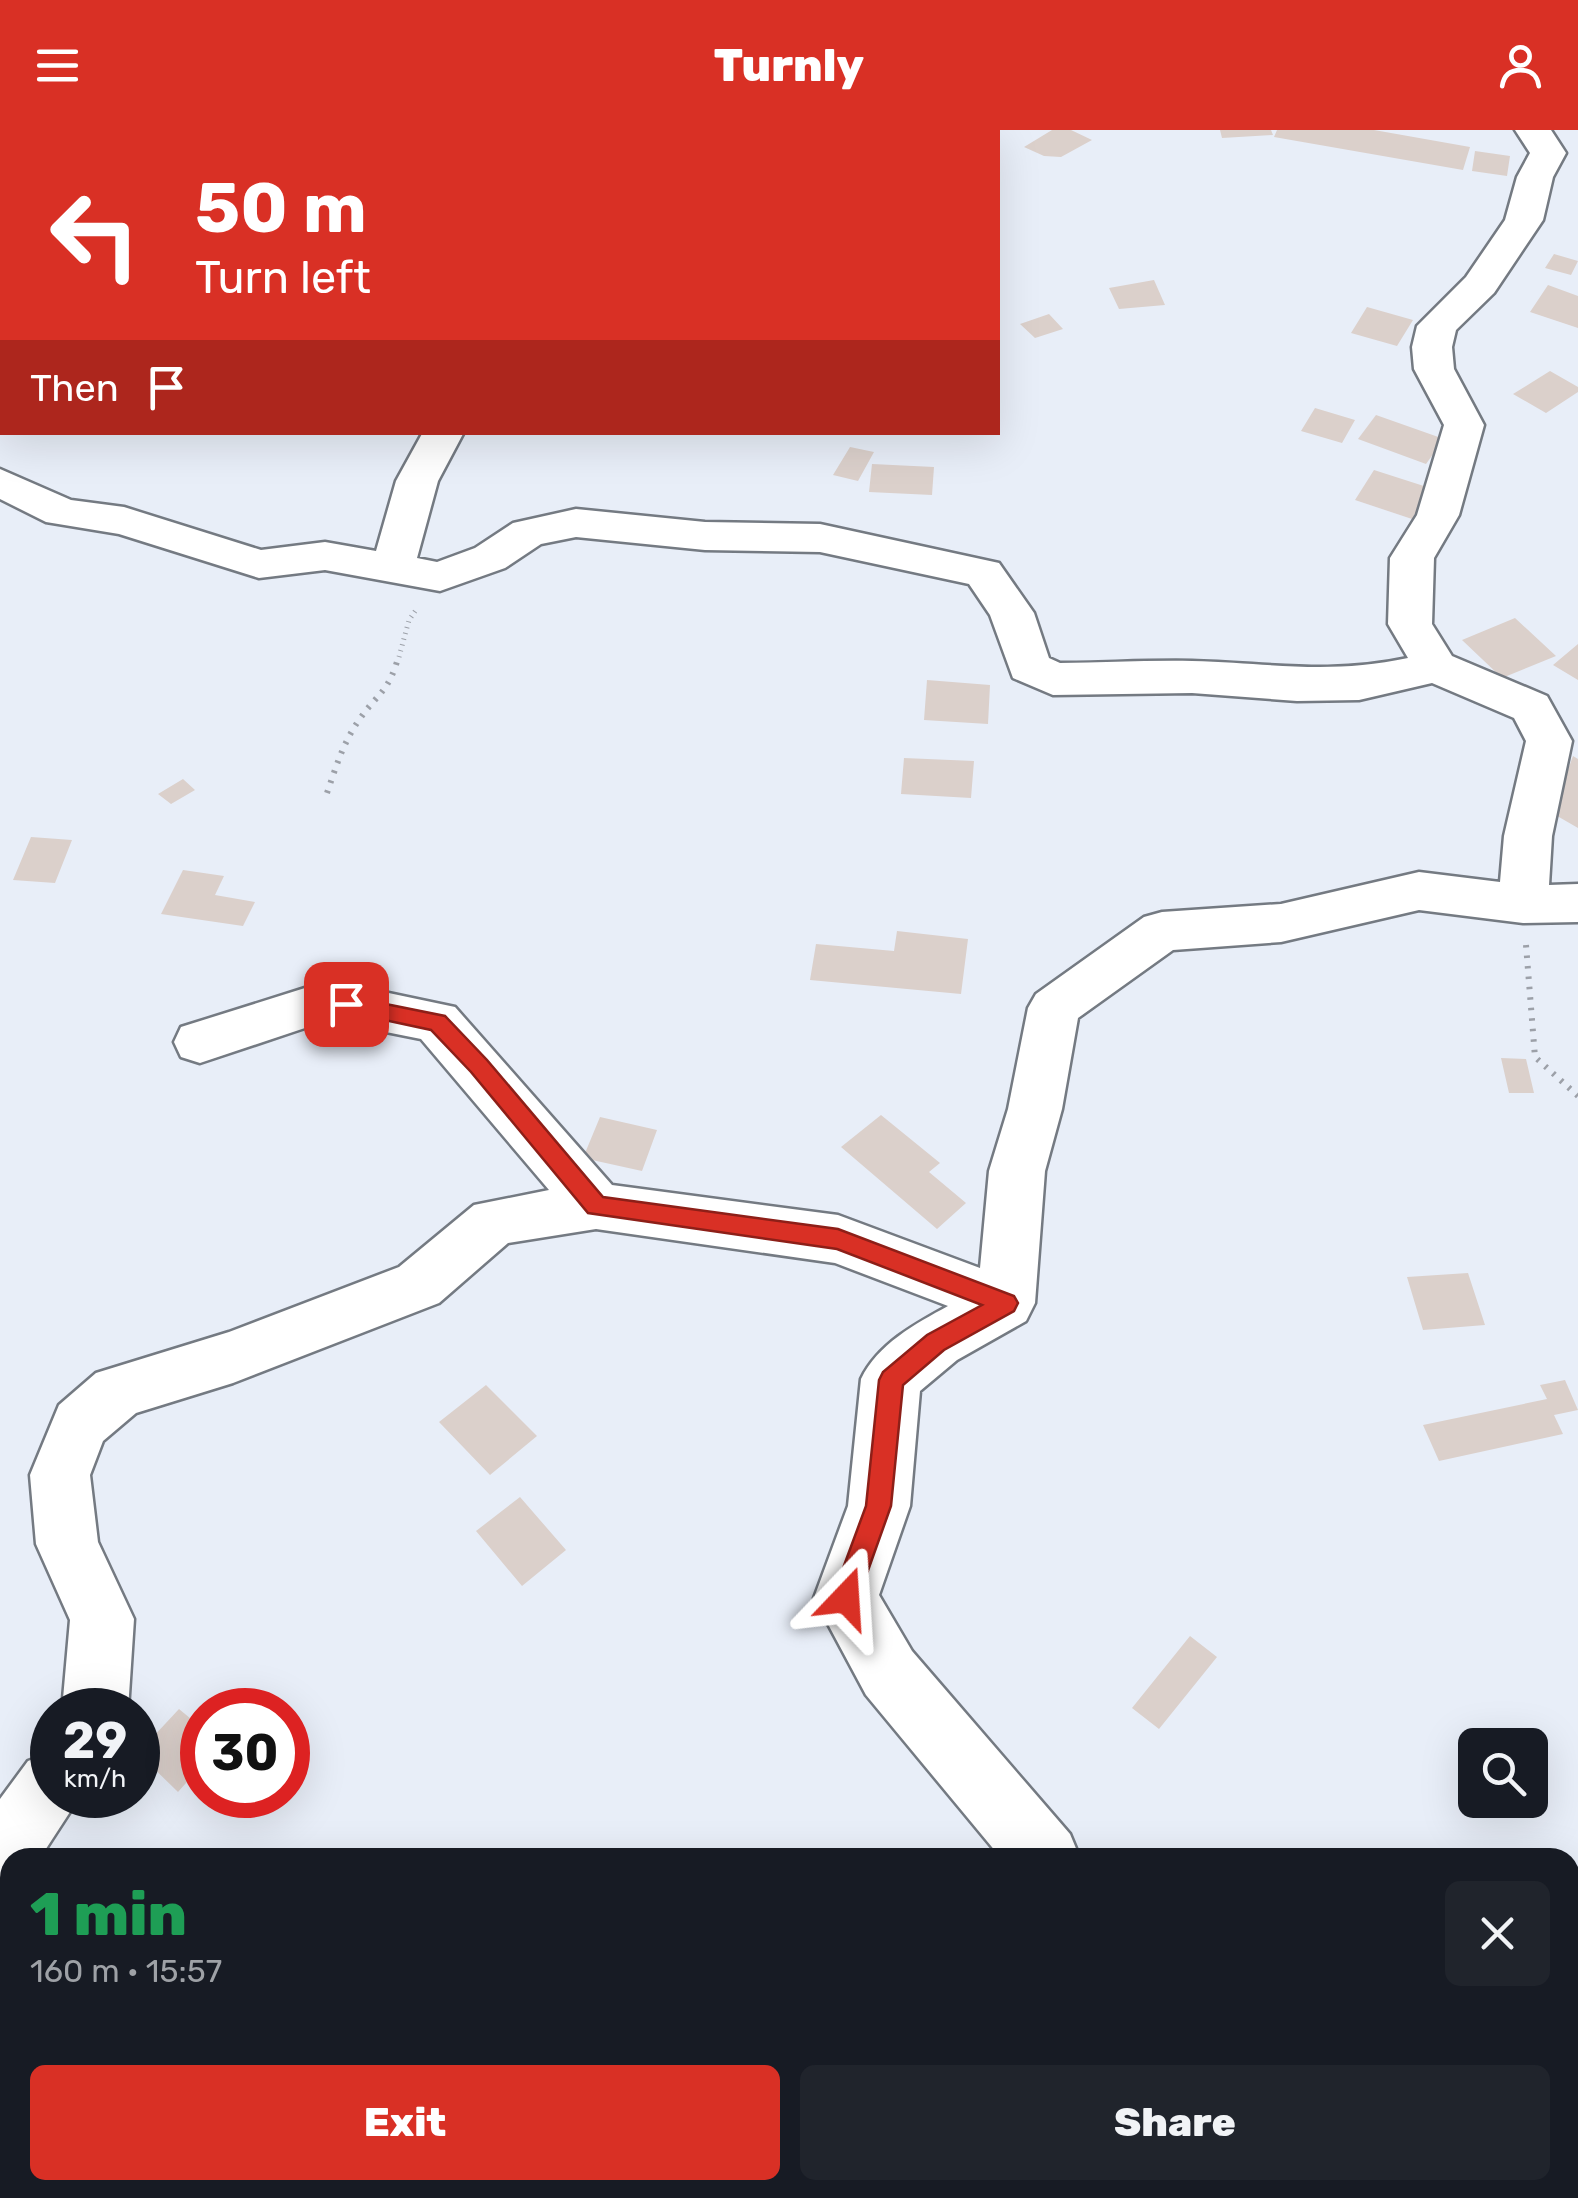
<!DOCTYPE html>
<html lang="en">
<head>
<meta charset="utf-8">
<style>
  :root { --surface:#171b24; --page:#20242c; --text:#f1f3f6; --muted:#9ea1a6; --accent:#d93025 }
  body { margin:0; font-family:Rubik,sans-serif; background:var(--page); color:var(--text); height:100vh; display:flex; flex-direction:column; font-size:38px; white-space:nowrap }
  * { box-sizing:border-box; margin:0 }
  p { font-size:32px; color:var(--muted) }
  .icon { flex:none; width:55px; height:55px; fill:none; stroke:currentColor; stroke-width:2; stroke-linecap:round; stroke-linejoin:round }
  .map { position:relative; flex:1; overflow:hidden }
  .drawer { position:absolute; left:0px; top:1718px; width:1580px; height:352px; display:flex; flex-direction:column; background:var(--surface); border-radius:30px 30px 0 0; box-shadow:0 10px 40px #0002 }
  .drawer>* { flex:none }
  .top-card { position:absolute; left:0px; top:0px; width:1000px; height:305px; box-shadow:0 10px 40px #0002; background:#d93025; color:#fff; overflow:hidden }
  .tools { position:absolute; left:1458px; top:1598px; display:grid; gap:20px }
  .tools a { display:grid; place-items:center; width:90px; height:90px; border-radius:15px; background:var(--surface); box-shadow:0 10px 40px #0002; font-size:50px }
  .speed { position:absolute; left:30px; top:1558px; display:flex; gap:20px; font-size:50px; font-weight:700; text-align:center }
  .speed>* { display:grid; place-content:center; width:130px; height:130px; border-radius:50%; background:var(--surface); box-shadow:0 10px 40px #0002; line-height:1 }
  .speed small { font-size:25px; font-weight:400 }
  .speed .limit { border:15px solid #d22; background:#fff; color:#111 }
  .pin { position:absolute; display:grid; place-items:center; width:85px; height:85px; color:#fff; margin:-42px; border-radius:20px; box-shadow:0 5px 15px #0006 }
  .me { position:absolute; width:110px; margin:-55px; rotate:20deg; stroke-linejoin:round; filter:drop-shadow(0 0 8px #0008) }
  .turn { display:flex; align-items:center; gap:35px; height:210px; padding:0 30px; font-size:45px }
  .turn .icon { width:130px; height:130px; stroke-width:2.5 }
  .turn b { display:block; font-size:70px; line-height:85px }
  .then { display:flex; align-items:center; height:95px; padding:0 30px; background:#0003; gap:20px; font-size:38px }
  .round { display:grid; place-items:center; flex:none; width:105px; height:105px; border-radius:15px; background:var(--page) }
  .headline { display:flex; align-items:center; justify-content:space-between; height:170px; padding:0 30px }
  h1 { font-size:60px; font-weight:800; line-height:75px; color:#1e9e55 }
  .primary-button { display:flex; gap:20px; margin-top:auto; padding:20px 30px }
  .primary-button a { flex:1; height:115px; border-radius:15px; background:var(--accent); color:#fff; font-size:40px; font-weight:800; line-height:115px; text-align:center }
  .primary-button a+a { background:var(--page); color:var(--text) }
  header { display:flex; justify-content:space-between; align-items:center; height:130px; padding:0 30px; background:var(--accent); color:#fff; font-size:45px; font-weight:800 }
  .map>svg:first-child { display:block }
  .building { fill:#dbd0cb }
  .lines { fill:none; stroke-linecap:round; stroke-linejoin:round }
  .minor-casing { stroke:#747a82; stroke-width:5 }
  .path-far1 { stroke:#9ca0a8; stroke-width:5; stroke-dasharray:1 5; stroke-linecap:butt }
  .path { stroke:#9ca0a8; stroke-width:6; stroke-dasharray:2.5 8; stroke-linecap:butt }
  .minor { fill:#fff; fill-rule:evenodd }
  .route { fill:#d93025; stroke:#8d1f18; stroke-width:2.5 }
</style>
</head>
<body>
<header><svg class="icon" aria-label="menu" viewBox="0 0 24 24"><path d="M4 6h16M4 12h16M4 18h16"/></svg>Turnly<svg class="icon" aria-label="person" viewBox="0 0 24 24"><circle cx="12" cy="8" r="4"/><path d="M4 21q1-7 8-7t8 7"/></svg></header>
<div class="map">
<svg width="1578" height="2068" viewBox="0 0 1578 2068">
  <rect width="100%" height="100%" fill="#e8eef8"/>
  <path class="building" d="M1052 0H1071L1092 10 1061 27 1044 26 1024 17Z
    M1220 0H1271L1273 5 1222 8Z
    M1277 0H1374L1470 17 1463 40 1274 7Z
    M1475 21 1510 26 1507 46 1472 41Z
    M1554 124 1578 131 1571 145 1545 138Z
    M1154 150 1165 175 1119 179 1109 158Z
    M1548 155 1578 166V198L1530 182Z
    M1367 177 1413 190 1397 216 1351 203Z
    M1049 184 1063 199 1035 208 1020 194Z
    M1550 241 1578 257V262L1546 283 1513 264Z
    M1315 278 1355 290 1342 313 1301 301Z
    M1376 285 1444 309 1426 334 1358 309Z
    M850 317 874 322 858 351 833 345Z
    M872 334 934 337 932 365 869 362Z
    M1374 340 1430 358 1412 389 1355 370Z
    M1515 488 1556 526 1502 548 1462 510Z
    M1578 514V550L1553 535Z
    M927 550 990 555 988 594 924 590Z
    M1573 626 1578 629V698L1552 683Z
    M904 628 974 631 971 668 901 664Z
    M183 649 195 660 171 674 158 664Z
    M31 707 72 710 55 753 13 750Z
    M183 740 224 746 215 765 255 772 243 796 161 784Z
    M897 801 968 809 961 864 810 850 816 814 894 821Z
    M1501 928 1526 929 1534 963H1509Z
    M881 985 940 1033 929 1042 966 1073 937 1099 841 1017Z
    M600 987 657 1000 642 1041 583 1028Z
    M1468 1143 1485 1195 1423 1200 1407 1147Z
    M1565 1250 1578 1280 1554 1285 1563 1304 1439 1331 1423 1295 1547 1269 1540 1255Z
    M486 1255 537 1306 490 1345 439 1292Z
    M520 1367 566 1420 522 1456 476 1401Z
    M1190 1506 1217 1527 1159 1599 1132 1578Z
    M179 1579 202 1598V1635L178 1662 138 1623Z"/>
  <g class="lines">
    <defs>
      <path id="minor" d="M1515 0H1551L1566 23 1553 47 1543 90 1494 163 1456 200 1452 217 1454 239 1484 295 1459 385 1434 428 1432 494 1452 526 1547 566 1572 611 1552 706 1549 755 1578 754V792L1523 793 1419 780 1281 812 1173 820 1078 888 1062 979 1045 1041 1035 1173 1026 1191 957 1230 920 1261 910 1376 879 1465 912 1521 1070 1704 1080 1728H1001L866 1565 814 1468 848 1376 861 1249C878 1214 915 1194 948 1176L835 1133 596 1099 508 1113 439 1173 233 1253 136 1283 103 1311 90 1345 98 1412 134 1489 128 1580H62L70 1490 36 1414 30 1345 59 1275 96 1243 229 1202 399 1137 474 1075 549 1060 421 909 346 894 305 898 200 933 181 927 174 912 181 897 305 858 346 854 455 877 612 1055 838 1085 980 1138 989 1041 1008 979 1028 878 1036 864 1144 787 1162 782 1281 774 1419 742 1500 752 1504 706 1526 611 1514 588 1432 553 1359 570 1297 571 1192 563 1053 565 1013 548 990 485 969 454 820 422 705 420 576 407 541 414 505 438 440 461 325 440 259 448 119 404 46 392 0 369V339L71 370 124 377 261 420 325 412 376 421 396 351 423 302H464L438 351 417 428 437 432 475 418 513 393 576 379 705 392 820 394 999 433 1034 483 1049 528 1060 533C1103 533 1148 530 1192 531 1270 533 1329 545 1408 528L1388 494 1390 428 1417 385 1444 295 1414 239 1412 217 1417 196 1466 147 1505 90 1517 47 1530 23Z
        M52 1622V1665H81L40 1728H10V1756L0 1760V1669L28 1631Z"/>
    </defs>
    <use href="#minor" class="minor-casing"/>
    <path class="path-far1" d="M399 527 409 490 416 480"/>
    <path class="path" d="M327 663C336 637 343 613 359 590 379 561 388 564 399 525
      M1526 815 1535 927 1578 966"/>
    <use href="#minor" class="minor"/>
  </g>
  <path class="route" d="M346 866 445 886 487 930 603 1067 838 1099 1014 1166 1018 1173 1014 1181 944 1220 903 1255 891 1376 855 1477 846 1481 836 1477 832 1468 866 1376 879 1250 883 1242 927 1205 982 1175 837 1119 588 1083 471 942 431 900 338 880 335 874 338 869Z"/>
</svg>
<div class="tools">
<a><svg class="icon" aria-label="search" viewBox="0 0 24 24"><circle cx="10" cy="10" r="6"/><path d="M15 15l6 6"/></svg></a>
</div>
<div class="speed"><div>29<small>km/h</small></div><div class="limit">30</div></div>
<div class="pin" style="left:346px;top:874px;background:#d93025"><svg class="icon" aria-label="arrive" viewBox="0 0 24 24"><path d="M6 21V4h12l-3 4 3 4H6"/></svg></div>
<svg class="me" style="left:846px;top:1468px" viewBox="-20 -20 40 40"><path d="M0-17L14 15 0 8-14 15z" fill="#d93025" stroke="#fff" stroke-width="4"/></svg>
<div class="top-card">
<div class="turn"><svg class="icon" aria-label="left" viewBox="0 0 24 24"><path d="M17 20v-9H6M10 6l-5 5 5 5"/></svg><div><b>50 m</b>Turn left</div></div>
<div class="then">Then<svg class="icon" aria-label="arrive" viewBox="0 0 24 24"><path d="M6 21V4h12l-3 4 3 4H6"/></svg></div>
</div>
<section class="drawer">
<div class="headline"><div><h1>1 min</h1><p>160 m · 15:57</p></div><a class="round"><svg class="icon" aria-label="close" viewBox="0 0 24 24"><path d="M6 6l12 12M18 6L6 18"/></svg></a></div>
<div class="primary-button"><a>Exit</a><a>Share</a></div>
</section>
</div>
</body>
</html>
